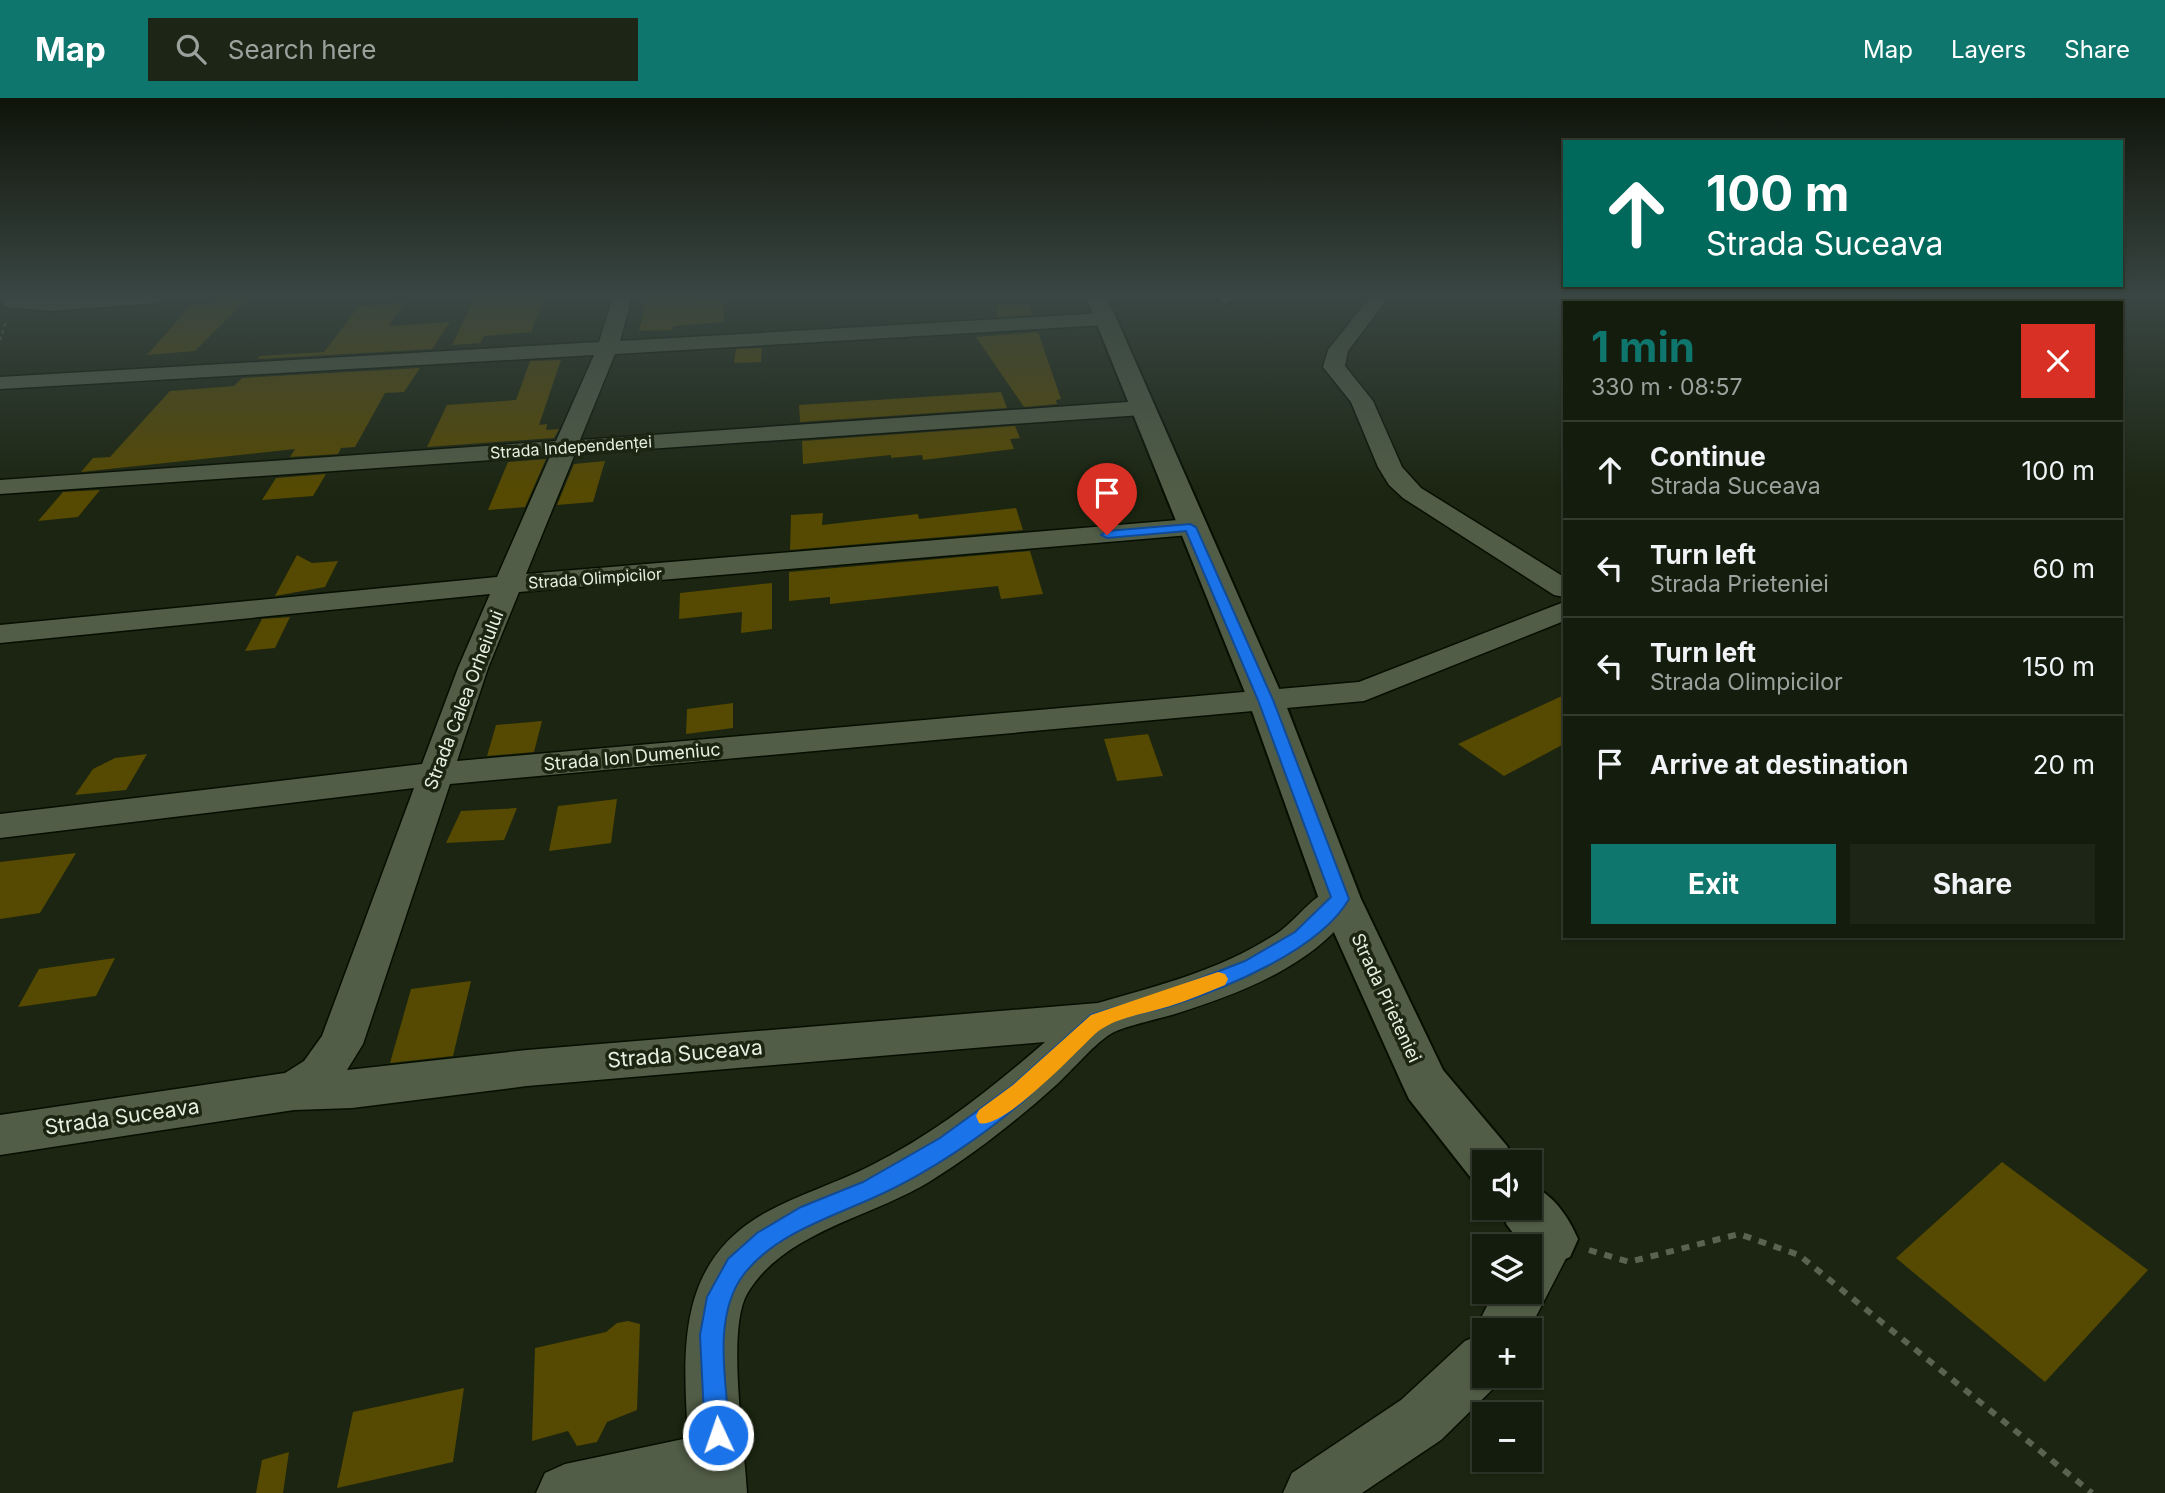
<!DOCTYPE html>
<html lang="en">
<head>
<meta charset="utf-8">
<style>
  :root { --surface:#141c0d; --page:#1d2516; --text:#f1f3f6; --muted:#9da19d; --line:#333a2e; --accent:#0f766e }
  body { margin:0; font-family:Inter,sans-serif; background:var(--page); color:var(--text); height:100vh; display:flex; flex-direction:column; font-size:26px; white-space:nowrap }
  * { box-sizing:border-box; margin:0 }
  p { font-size:23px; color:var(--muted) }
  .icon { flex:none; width:38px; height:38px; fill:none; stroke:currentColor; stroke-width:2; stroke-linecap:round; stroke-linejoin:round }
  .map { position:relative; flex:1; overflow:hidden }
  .side { position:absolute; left:1563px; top:203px; width:560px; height:637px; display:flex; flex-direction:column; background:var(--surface); border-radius:0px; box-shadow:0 2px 5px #0004,0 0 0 2px var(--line) }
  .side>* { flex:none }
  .banner { position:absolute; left:1563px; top:42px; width:560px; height:147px; border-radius:0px; box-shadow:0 2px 5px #0004,0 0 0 2px var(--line); background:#00695c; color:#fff; overflow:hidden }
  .controls { position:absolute; left:1472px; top:1052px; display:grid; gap:14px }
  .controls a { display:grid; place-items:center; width:70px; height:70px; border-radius:0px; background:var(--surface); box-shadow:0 2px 5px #0004,0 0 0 2px var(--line); font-size:35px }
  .pin { position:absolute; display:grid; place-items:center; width:60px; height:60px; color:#fff; margin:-72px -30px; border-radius:50% 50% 50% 0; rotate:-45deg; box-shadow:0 0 7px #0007 }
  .pin .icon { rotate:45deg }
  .me { position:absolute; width:77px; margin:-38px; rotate:357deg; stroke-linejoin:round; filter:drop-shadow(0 0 5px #0008) }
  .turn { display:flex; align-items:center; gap:24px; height:147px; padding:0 28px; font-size:32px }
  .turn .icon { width:91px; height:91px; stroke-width:2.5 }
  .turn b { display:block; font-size:49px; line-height:60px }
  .round { display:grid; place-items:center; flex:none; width:74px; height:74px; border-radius:0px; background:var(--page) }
  .overview { display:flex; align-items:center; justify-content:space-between; height:119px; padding:0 28px }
  h1 { font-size:42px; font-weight:700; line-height:52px; color:var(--accent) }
  .action { display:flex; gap:14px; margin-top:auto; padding:14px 28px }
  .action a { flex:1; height:80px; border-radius:0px; background:var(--accent); color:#fff; font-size:28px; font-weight:700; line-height:80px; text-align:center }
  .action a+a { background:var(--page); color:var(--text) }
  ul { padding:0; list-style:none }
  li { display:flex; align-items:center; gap:21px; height:98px; padding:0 28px; border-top:2px solid var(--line) }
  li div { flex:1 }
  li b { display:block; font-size:26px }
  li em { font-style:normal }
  header { display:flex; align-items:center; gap:42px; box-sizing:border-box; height:98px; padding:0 35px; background:var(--accent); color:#fff }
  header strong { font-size:33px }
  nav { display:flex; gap:38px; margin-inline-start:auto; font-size:24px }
  .search { width:490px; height:63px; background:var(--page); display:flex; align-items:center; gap:18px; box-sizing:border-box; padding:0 24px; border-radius:0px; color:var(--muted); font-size:26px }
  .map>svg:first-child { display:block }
  .building { fill:#564901 }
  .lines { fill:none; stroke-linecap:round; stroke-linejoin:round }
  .minor-casing { stroke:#060e00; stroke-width:3 }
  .tertiary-casing { stroke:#060e00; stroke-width:4 }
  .path-far1 { stroke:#596350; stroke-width:2.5; stroke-dasharray:3.5 3.5; stroke-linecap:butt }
  .path { stroke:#596350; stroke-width:6; stroke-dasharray:8 8; stroke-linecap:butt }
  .minor { fill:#515d46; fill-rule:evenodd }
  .tertiary { fill:#515d46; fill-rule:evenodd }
  .route { fill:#1a73e8; stroke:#114b97; stroke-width:2 }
  .slow { fill:#f59e0b }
  .labels { text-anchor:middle; stroke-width:7; stroke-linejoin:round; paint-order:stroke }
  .far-street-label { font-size:16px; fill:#e7efe1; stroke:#1b2511 }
  .street-label { font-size:18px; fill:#e7efe1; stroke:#1b2511 }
  .near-street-label { font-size:21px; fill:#e7efe1; stroke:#1b2511 }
</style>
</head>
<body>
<header>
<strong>Map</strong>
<div class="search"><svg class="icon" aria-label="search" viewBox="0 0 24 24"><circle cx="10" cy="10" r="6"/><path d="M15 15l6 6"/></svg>Search here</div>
<nav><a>Map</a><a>Layers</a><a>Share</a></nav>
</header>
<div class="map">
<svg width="2165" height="1395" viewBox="0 0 2165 1395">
  <rect width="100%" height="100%" fill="#1b2511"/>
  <path class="building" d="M475 199H545L531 234 484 238 480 245 452 247Z
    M647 199H673V205L723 203 724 224 673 228 672 232 639 233Z
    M245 203 195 253 147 257 191 207Z
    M404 205 388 228 450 224 432 251 257 261 260 258 324 254 359 208Z
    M1029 206 1032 217 997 219V207Z
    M1038 234 1061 301 1056 302 1057 306 1024 309 976 239Z
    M762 250 761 264 734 265 736 251Z
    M561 262 539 327 547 326 546 332 559 331 554 340 427 349 447 307 516 302 530 263Z
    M420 270 404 294 385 295 355 349 341 350 338 356 290 359 295 351 81 374 93 360 110 359 170 293 234 288 242 280Z
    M1001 294 1007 310 800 324 799 307Z
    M1015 328 1020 340 1010 341 1014 351 923 362 922 357 891 360V357L803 366 802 343Z
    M546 361 525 409 488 412 508 364Z
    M605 363 593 404 557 407 574 366Z
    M326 376 313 398 262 402 276 380Z
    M100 392 78 419 38 423 63 394Z
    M1016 410 1023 432 790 452 791 417 823 415 822 427 918 416 919 421Z
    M1030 453 1043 496 1001 501 998 488 830 506V499L789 503V474Z
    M297 457 312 465 338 463 325 489 275 498Z
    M772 485V531L741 535 742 514 679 521 680 495Z
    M290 519 275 550 245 553 262 521Z
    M1564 597V646L1504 678 1458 646Z
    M733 605V630L686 636 687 611Z
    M542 623 534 654 487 658 496 627Z
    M1148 636 1163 678 1117 683 1104 641Z
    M147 656 126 692 75 697 93 671 115 660Z
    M617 701 611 745 549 753 558 708Z
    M517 710 504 742 446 745 461 713Z
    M76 755 40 815 0 821V764Z
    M115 860 96 898 18 909 39 871Z
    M471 883 453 958 390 965 411 891Z
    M2002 1064 2148 1172 2045 1284 1896 1160Z
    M628 1223 640 1226 637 1312 607 1324 597 1344 577 1348 568 1333 532 1343 535 1250 606 1234 617 1225Z
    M464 1290 453 1364 337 1390 353 1314Z
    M289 1354 283 1395H256L262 1362Z"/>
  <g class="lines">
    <defs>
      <path id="minor" d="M11 199H168L159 205 51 213 5 209 2 205Z
        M613 199H632L620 243 1105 215 1115 221 1105 227 615 256 580 342 1142 303 1153 310 1142 317 575 356 526 476 1190 421 1199 423 1203 429 1199 435 1190 437 519 494 488 570 457 663 1359 584 1564 504V523L1364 603 450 686 363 946 347 972 527 952 1098 905C1161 887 1224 871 1279 834 1303 817 1322 781 1354 791L1359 801C1323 865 1241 895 1175 916 1155 922 1132 926 1114 934 1096 943 1071 974 1055 988 1016 1023 974 1056 929 1084 872 1119 783 1134 747 1196 726 1233 745 1350 747 1395H536L545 1375 565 1366 688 1340C683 1251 676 1165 765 1115 799 1096 837 1085 872 1067 936 1035 992 990 1045 944L527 988 352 1010 294 1012 0 1057V1017L285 975 304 963 322 938 414 690 0 740V716L422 666 458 570 490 496 0 545V527L497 479 550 358 0 396V382L556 343 594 257 0 291V279L599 244Z
        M1216 199H1234V200L1225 206Z
        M1370 199H1389L1348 253 1345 268 1373 303 1402 369 1421 390 1564 479V499L1554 497 1403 400 1389 387 1378 369 1351 304 1323 269 1328 252Z
        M1551 1118 1568 1125 1576 1141 1529 1232H1484V1278H1504L1503 1281 1441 1342 1362 1395H1283L1292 1375 1401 1302 1465 1243 1477 1238 1475 1232 1494 1194H1530V1148H1520L1534 1125Z"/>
      <path id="tertiary" d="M1086 199H1107L1284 602 1361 801 1443 972 1507 1048 1515 1064H1484V1085L1471 1080 1409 1001 1402 986 1319 801 1248 602Z
        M1530 1087C1553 1096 1568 1118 1578 1141L1570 1159 1551 1167 1532 1159 1530 1148H1523L1507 1127 1500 1110H1530Z"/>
    </defs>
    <use href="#minor" class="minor-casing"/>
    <use href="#tertiary" class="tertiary-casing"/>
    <path class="path-far1" d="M1771 199H1783
      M1901 199H1939
      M0 242 6 223"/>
    <path class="path" d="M1589 1152 1629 1164 1739 1136 1799 1157 2092 1395"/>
    <use href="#minor" class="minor"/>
    <use href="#tertiary" class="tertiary"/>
  </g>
  <linearGradient id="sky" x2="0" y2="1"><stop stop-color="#0f1409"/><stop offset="0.5" stop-color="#394643"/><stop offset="1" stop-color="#394643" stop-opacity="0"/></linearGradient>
  <rect width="2165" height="395" fill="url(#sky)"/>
  <path class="route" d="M1190 426 1196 429 1273 602 1349 801C1320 852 1224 891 1170 908 1150 914 1122 917 1104 928 1079 944 1053 976 1030 997 988 1035 927 1076 875 1099 831 1119 775 1136 744 1176 711 1219 727 1288 730 1337L727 1346 718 1350 709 1346 705 1337 700 1237 707 1199 728 1161 757 1135 801 1109 863 1084 940 1040 1013 987 1091 917 1165 894 1245 863 1295 834 1331 799 1258 602 1186 433 1107 440 1101 437 1107 433Z"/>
  <path class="slow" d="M1218 874 1225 876 1228 881 1225 887C1207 894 1189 902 1170 908 1146 916 1114 919 1095 936 1076 954 1002 1033 979 1025L976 1018 979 1012 1013 987 1091 917Z"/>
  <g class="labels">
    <g class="far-street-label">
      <text transform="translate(571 349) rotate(-4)" y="6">Strada Independenței</text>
      <text transform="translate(595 480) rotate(-4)" y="6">Strada Olimpicilor</text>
    </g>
    <g class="street-label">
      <text transform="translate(464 602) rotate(-69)" y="6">Strada Calea Orheiului</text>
      <text transform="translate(632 659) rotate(-5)" y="6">Strada Ion Dumeniuc</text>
      <text transform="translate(1386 900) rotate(65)" y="6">Strada Prieteniei</text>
    </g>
    <g class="near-street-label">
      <text transform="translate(685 956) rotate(-5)" y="7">Strada Suceava</text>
      <text transform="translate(122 1019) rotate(-8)" y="7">Strada Suceava</text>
    </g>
  </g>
</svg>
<div class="controls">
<a><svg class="icon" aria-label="sound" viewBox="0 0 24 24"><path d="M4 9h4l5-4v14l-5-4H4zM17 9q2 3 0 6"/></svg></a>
<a><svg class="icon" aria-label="layers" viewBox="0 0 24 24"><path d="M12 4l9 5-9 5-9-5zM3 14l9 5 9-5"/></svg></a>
<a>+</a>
<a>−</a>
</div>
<div class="pin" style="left:1107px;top:437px;background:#d93025"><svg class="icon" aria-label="arrive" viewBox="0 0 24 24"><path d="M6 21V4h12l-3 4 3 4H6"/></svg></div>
<svg class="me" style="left:718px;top:1337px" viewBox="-20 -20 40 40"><circle r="17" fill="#1a73e8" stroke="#fff" stroke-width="3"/><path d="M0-11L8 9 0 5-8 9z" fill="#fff"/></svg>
<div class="banner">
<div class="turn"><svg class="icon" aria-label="ahead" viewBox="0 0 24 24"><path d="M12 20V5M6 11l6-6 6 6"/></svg><div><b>100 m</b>Strada Suceava</div></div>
</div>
<section class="side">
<div class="overview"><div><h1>1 min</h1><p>330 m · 08:57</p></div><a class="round" style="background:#d93025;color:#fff"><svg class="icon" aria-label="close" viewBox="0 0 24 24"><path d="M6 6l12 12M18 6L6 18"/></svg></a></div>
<ul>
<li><svg class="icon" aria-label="ahead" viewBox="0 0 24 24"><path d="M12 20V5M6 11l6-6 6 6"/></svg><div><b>Continue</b><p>Strada Suceava</p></div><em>100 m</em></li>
<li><svg class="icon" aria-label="left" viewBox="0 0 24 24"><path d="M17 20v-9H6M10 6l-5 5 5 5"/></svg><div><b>Turn left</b><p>Strada Prieteniei</p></div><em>60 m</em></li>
<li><svg class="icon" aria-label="left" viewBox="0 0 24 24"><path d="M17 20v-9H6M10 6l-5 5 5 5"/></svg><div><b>Turn left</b><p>Strada Olimpicilor</p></div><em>150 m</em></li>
<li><svg class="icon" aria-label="arrive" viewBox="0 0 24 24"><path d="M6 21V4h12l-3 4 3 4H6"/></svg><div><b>Arrive at destination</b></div><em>20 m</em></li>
</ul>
<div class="action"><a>Exit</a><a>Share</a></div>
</section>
</div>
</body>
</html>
